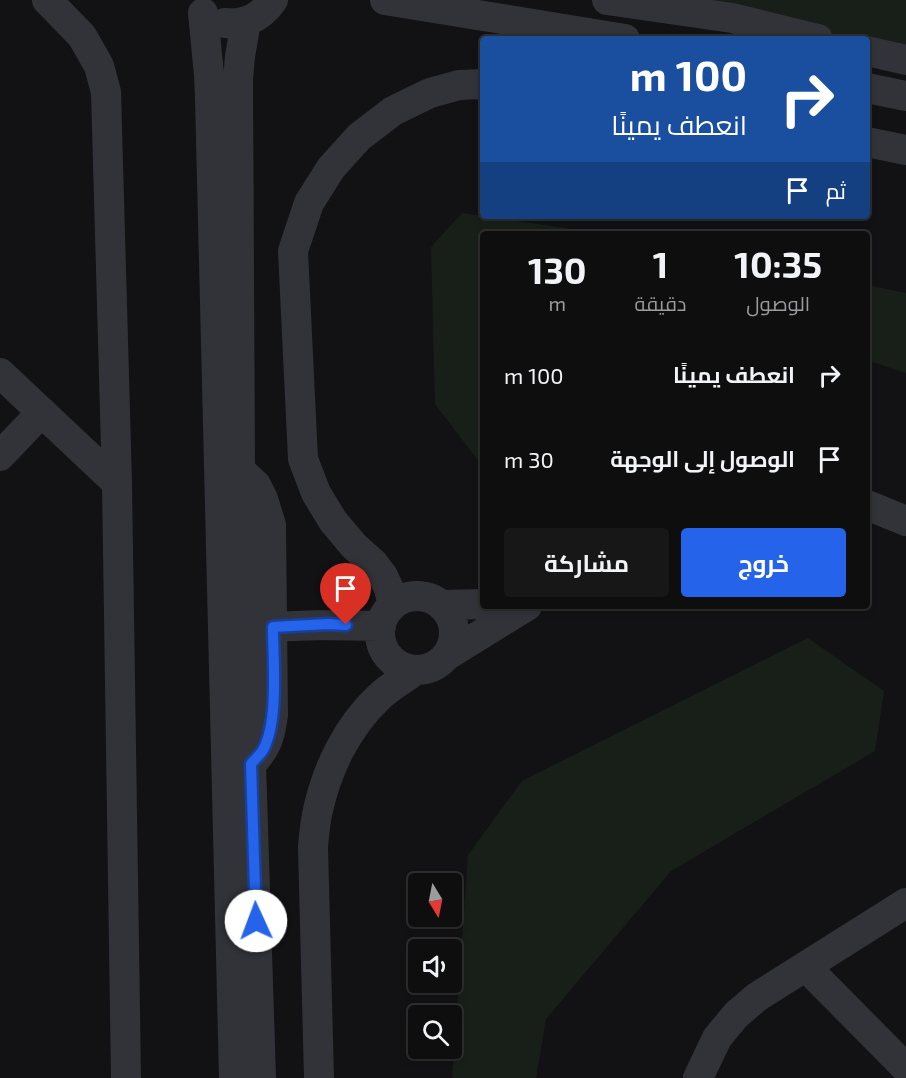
<!DOCTYPE html>
<html lang="ar">
<head>
<meta charset="utf-8">
<style>
  :root { --surface:#0e0e0f; --page:#171718; --text:#f1f3f6; --muted:#9b9c9e; --line:#2e2e2f; --accent:#2563eb }
  body { margin:0; font-family:"Exo 2",Cairo,sans-serif; background:var(--page); color:var(--text); direction:rtl; height:100vh; display:flex; flex-direction:column; font-size:22px; white-space:nowrap }
  * { box-sizing:border-box; margin:0 }
  p { font-size:20px; color:var(--muted) }
  .icon { flex:none; width:33px; height:33px; fill:none; stroke:currentColor; stroke-width:2; stroke-linecap:round; stroke-linejoin:round }
  .map { position:relative; flex:1; overflow:hidden; direction:ltr }
  .sheet { position:absolute; left:480px; top:231px; width:390px; height:378px; display:flex; flex-direction:column; background:var(--surface); border-radius:6px; box-shadow:0 3px 9px #0003,0 0 0 2px var(--line); direction:rtl }
  .sheet>* { flex:none }
  .guide { position:absolute; left:480px; top:36px; width:390px; height:183px; border-radius:6px; box-shadow:0 3px 9px #0003,0 0 0 2px var(--line); direction:rtl; background:#1a4fa0; color:#fff; overflow:hidden }
  .needle { width:39px; rotate:170deg }
  .buttons { position:absolute; left:408px; top:873px; display:grid; gap:12px }
  .buttons a { display:grid; place-items:center; width:54px; height:54px; border-radius:6px; background:var(--surface); box-shadow:0 3px 9px #0003,0 0 0 2px var(--line); font-size:30px }
  .pin { position:absolute; display:grid; place-items:center; width:51px; height:51px; color:#fff; margin:-62px -26px; border-radius:50% 50% 50% 0; rotate:-45deg; box-shadow:0 0 6px #0007 }
  .pin .icon { rotate:45deg }
  .me { position:absolute; width:66px; margin:-33px; rotate:358deg; stroke-linejoin:round; filter:drop-shadow(0 0 4px #0008) }
  .turn { display:flex; align-items:center; gap:21px; height:126px; padding:0 24px; font-size:27px }
  .turn .icon { width:78px; height:78px; stroke-width:2.5 }
  .turn b { display:block; font-size:42px; line-height:51px }
  .then { display:flex; align-items:center; height:57px; padding:0 24px; background:#0003; gap:12px; font-size:22px }
  .eta { display:flex; justify-content:space-evenly; align-items:center; height:102px; text-align:center }
  .eta b { font-size:36px; font-weight:700; line-height:42px }
  .cta { display:flex; gap:12px; margin-top:auto; padding:12px 24px }
  .cta a { flex:1; height:69px; border-radius:6px; background:var(--accent); color:#fff; font-size:24px; font-weight:700; line-height:69px; text-align:center }
  .cta a+a { background:var(--page); color:var(--text) }
  ul { padding:0; list-style:none }
  li { display:flex; align-items:center; gap:18px; height:84px; padding:0 24px }
  li div { flex:1 }
  li b { display:block; font-size:22px }
  li em { font-style:normal }
  .map>svg:first-child { display:block }
  .green { fill:#181f19 }
  .lines { fill:none; stroke-linecap:round; stroke-linejoin:round }
  .minor { stroke:#323339; stroke-width:30 }
  .route-casing { stroke:#184099; stroke-width:15 }
  .route { stroke:#2563eb; stroke-width:10 }
</style>
</head>
<body>
<div class="map">
<svg width="906" height="1078" viewBox="0 0 906 1078">
  <rect width="100%" height="100%" fill="#121214"/>
  <path class="green" d="M656 0H906V55L867 39H833Z
    M462 213 606 234H483V461L480 463 435 404 431 247Z
    M867 285 906 293V373L867 360Z
    M808 638 884 691 875 751 671 871 546 1019 536 1078H452L468 855 522 781Z"/>
  <g class="lines">
    <path class="minor" d="M47 0 82 36 99 66 106 92 117 483 126 1078
      M385 0 625 39
      M607 0 732 18 818 39
      M203 13 209 75 210 98 234 1078
      M246 22 240 56 238 80 240 470 248 630 251 764 261 1078
      M225 23C246 25 261 17 273 0
      M867 51 906 60
      M867 88 906 96
      M867 142 906 150
      M0 373 117 483
      M0 456 42 412
      M240 470 256 485 263 499 271 525 273 715C270 737 267 748 251 764
      M867 505 906 521
      M380 633a37 37 0 1 1 74 0a37 37 0 1 1-74 0Z
      M393 605 389 589 383 576 374 564 354 546 333 521 316 493 303 459 293 251 309 203 331 168 359 137 393 111 430 93 459 85 483 84
      M442 605 483 604
      M255 629C297 624 339 625 381 626
      M446 656 527 606
      M806 967 906 1068
      M319 1078 313 847C314 835 315 822 318 810 327 769 347 727 379 697 389 687 404 679 416 670
      M698 1078 717 1038 736 1015 757 997 906 903"/>
  </g>
  <g class="lines">
    <defs>
      <path id="route" d="M256 921 251 764C255 759 260 755 263 750 279 721 273 661 273 627L328 624 346 625"/>
    </defs>
    <use href="#route" class="route-casing"/>
    <use href="#route" class="route"/>
  </g>
</svg>
<div class="buttons">
<a><svg class="needle" viewBox="-14 -14 28 28"><path d="M0-13l5 13h-10z" fill="#e53935"/><path d="M0 13l5-13h-10z" fill="#9b9c9e"/></svg></a>
<a><svg class="icon" aria-label="sound" viewBox="0 0 24 24"><path d="M4 9h4l5-4v14l-5-4H4zM17 9q2 3 0 6"/></svg></a>
<a><svg class="icon" aria-label="search" viewBox="0 0 24 24"><circle cx="10" cy="10" r="6"/><path d="M15 15l6 6"/></svg></a>
</div>
<div class="pin" style="left:346px;top:625px;background:#d93025"><svg class="icon" aria-label="arrive" viewBox="0 0 24 24"><path d="M6 21V4h12l-3 4 3 4H6"/></svg></div>
<svg class="me" style="left:256px;top:921px" viewBox="-20 -20 40 40"><circle r="19" fill="#fff"/><path d="M0-13L10 11 0 6-10 11z" fill="#2563eb"/></svg>
<div class="guide">
<div class="turn"><svg class="icon" aria-label="right" viewBox="0 0 24 24"><path d="M7 20v-9h11M14 6l5 5-5 5"/></svg><div><b>100 m</b>انعطف يمينًا</div></div>
<div class="then">ثم<svg class="icon" aria-label="arrive" viewBox="0 0 24 24"><path d="M6 21V4h12l-3 4 3 4H6"/></svg></div>
</div>
<section class="sheet">
<div class="eta">
<div><b>10:35</b><p>الوصول</p></div>
<div><b>1</b><p>دقيقة</p></div>
<div><b>130</b><p>m</p></div>
</div>
<ul>
<li><svg class="icon" aria-label="right" viewBox="0 0 24 24"><path d="M7 20v-9h11M14 6l5 5-5 5"/></svg><div><b>انعطف يمينًا</b></div><em>100 m</em></li>
<li><svg class="icon" aria-label="arrive" viewBox="0 0 24 24"><path d="M6 21V4h12l-3 4 3 4H6"/></svg><div><b>الوصول إلى الوجهة</b></div><em>30 m</em></li>
</ul>
<div class="cta"><a>خروج</a><a>مشاركة</a></div>
</section>
</div>
</body>
</html>
